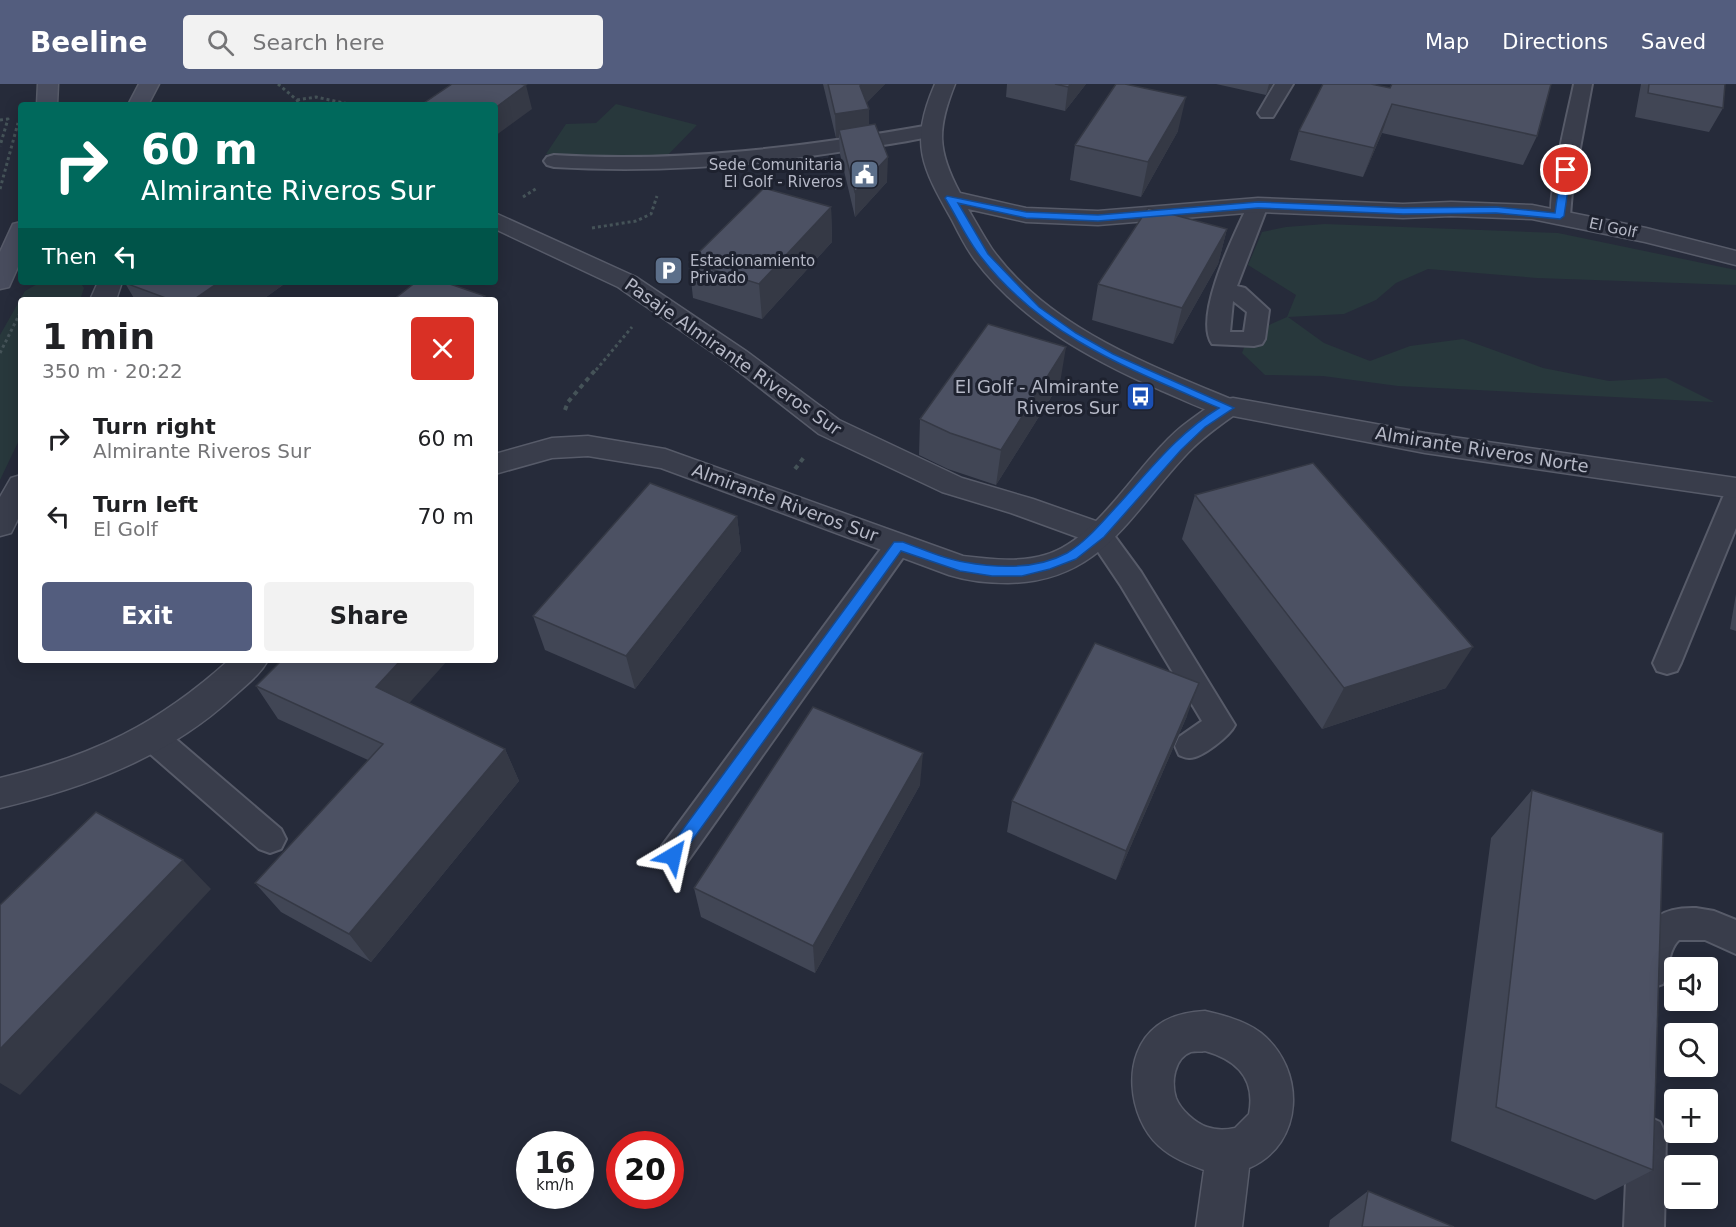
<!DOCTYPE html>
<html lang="en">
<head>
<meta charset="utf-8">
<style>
  :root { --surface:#fff; --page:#f2f2f2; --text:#202124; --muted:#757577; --accent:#535d7e }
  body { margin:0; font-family:"DejaVu Sans",sans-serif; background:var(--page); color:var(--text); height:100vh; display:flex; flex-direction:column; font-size:22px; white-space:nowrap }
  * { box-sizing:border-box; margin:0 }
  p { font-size:20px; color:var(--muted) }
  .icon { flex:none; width:33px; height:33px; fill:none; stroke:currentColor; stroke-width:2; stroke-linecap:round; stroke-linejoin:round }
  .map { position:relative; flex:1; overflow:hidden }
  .sheet { position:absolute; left:18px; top:213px; width:480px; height:366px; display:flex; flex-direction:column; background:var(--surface); border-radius:6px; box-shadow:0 3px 15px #0003 }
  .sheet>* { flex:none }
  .banner { position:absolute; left:18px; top:18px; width:480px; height:183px; border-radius:6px; box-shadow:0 3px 15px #0003; background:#00695c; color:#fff; overflow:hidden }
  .fabs { position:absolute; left:1664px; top:873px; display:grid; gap:12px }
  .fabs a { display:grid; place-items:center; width:54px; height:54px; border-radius:6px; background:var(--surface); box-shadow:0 3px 15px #0003; font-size:30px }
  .speed { position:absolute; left:516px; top:1047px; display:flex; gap:12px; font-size:30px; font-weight:700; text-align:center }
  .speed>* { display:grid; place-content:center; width:78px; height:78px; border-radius:50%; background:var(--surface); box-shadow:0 3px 15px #0003; line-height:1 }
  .speed small { font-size:15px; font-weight:400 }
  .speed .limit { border:9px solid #d22; background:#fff; color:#111 }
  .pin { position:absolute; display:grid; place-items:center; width:51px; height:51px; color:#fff; margin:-26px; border:3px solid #fff; border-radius:50%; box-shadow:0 2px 6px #0007 }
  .me { position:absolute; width:66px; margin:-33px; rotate:36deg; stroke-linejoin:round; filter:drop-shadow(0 0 4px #0008) }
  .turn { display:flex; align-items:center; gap:21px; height:126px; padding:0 24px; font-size:27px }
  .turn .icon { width:78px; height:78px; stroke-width:2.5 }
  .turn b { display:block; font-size:42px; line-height:51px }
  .then { display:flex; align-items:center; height:57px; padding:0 24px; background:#0003; gap:12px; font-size:22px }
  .round { display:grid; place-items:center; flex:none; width:63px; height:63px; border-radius:6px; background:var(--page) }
  .summary { display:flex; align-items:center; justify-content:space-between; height:102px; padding:0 24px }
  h1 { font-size:36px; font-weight:600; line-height:45px }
  .button { display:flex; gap:12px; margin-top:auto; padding:12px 24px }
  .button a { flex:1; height:69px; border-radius:6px; background:var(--accent); color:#fff; font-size:24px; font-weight:600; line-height:69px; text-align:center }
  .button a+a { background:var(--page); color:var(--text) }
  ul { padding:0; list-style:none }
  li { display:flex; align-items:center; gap:18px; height:78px; padding:0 24px }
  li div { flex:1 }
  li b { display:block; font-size:22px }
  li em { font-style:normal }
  header { display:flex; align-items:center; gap:36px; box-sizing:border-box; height:84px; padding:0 30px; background:var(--accent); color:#fff }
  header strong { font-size:28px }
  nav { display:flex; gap:33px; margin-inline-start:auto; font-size:21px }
  .search { width:420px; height:54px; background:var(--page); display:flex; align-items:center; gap:15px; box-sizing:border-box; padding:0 21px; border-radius:6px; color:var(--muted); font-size:22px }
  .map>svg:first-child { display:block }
  .green { fill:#28383c }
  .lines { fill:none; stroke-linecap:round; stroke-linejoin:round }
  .service-casing { stroke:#575b69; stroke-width:4 }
  .minor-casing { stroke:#575b69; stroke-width:3 }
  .tertiary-casing { stroke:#575b69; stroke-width:3 }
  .secondary-casing { stroke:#575b69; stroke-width:3 }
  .path-far1 { stroke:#455358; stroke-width:3; stroke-dasharray:3 3; stroke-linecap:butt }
  .path { stroke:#455358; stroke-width:4; stroke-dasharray:4.5 4.5; stroke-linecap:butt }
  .service { fill:#393d4b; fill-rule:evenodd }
  .minor { fill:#393d4b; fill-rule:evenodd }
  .tertiary { fill:#393d4b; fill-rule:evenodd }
  .secondary { fill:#484c5d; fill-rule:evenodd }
  .wall { fill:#414655 }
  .shaded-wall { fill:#353945 }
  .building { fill:#4c5163; stroke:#353945; stroke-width:1.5 }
  .route { fill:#1a73e8; stroke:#114b97; stroke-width:1.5 }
  .labels { text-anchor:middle; stroke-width:6; stroke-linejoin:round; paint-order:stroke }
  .far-poi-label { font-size:15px; fill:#b5b8c6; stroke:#1e222f; text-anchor:end }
  .far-street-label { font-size:15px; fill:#b5b8c6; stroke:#1e222f }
  .street-label { font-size:18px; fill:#b5b8c6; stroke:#1e222f }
  .poi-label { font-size:18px; fill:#b5b8c6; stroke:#1e222f; text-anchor:end }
</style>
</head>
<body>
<header>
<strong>Beeline</strong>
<div class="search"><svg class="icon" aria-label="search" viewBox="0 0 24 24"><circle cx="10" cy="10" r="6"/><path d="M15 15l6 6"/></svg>Search here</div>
<nav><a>Map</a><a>Directions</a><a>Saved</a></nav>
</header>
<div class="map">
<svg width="1736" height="1143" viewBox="0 0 1736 1143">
  <rect width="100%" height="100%" fill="#262b3a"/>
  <path class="green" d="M616 20 697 41 664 75 546 70 566 40 596 39Z
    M1325 140 1558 149 1736 186V201L1537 194 1428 185 1396 199 1376 216 1344 230 1288 233 1324 259 1370 277 1410 262 1463 255 1543 284 1609 297 1666 294 1714 318 1398 302 1323 292 1265 291 1242 269 1249 250 1287 233 1296 211 1248 181 1262 148 1286 143Z
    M41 198H80L84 204 80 216H21V352L0 396V251L25 207Z"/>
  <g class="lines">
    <defs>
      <path id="service" d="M1275 0H1293L1273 33H1261L1258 29Z
        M1574 0H1592L1572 107 1570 132 1567 136H1553C1544 124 1570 21 1574 0Z
        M930 41 937 43 939 47 937 51C909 58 879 61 851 66 752 82 654 89 554 83L547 81 544 77 547 73 554 71C681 79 805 63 930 41Z
        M1258 115 1265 117 1268 121 1237 202 1245 204 1269 226 1265 255 1262 260 1254 262 1212 260C1193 232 1235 149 1248 121L1251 117ZM1233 217 1247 228 1244 248H1230Z
        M1736 404V444L1681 579 1677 587 1667 590 1657 587 1653 579 1723 413 1727 407Z
        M1099 441 1108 443 1141 488 1235 641C1230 652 1201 675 1189 674 1185 674 1182 672 1179 671L1175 662 1179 653 1202 637 1121 502 1086 450 1090 443Z
        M898 451 907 454 911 461 907 468 684 782 673 786 662 782 657 772 662 762 889 454Z
        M152 641 163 644 281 745 286 755 281 765 270 769 259 765 141 662 137 653 141 644Z
        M1696 824 1714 827 1736 836V870L1705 856H1679C1668 866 1669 886 1663 900L1651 904 1639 900C1633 887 1635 880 1638 867 1644 834 1664 823 1696 824Z
        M1647 1032 1660 1038 1666 1051 1664 1143H1624L1628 1051 1634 1038Z"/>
      <path id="minor" d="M935 0H955C937 45 937 66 960 109L1026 124 1098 127 1258 114 1403 120 1451 118 1532 121 1646 144 1736 167V181L1645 158 1532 135 1451 132 1403 134 1258 128 1098 141 1026 138 968 125C976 138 983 152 992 165 1050 245 1150 281 1238 318L1242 324 1238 330 1228 333C1205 327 1182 315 1160 306 1090 275 1022 238 975 176 966 164 959 150 952 136 922 83 909 60 935 0Z
        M495 129 636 193 746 267 839 336 962 394 1033 415 1110 442 1114 450 1110 458 1099 461 1011 429 942 408 819 350 728 279 618 203 495 145Z
        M1205 927C1223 931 1246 937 1261 949 1306 985 1305 1060 1249 1084L1242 1143H1196L1204 1086C1188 1080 1172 1074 1159 1062 1128 1034 1120 970 1157 942 1171 931 1188 928 1205 927ZM1205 967C1237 976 1256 995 1249 1030L1235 1044C1226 1046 1215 1046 1207 1043 1195 1039 1180 1025 1176 1014 1171 999 1174 974 1191 968 1195 967 1201 968 1205 967Z"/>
      <path id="tertiary" d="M98 198H122L116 216H90Z
        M1233 314 1425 349 1736 394V414L1425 369 1233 332C1216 344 1198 357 1184 373 1129 432 1100 498 1008 499 988 499 968 497 949 491L661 384 588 372 552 374 495 390V370L552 354 588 352 665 365 963 472C989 475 1019 479 1045 471 1101 455 1141 371 1189 337 1203 327 1215 316 1233 314Z
        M21 391V429L11 449 0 452V413L11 394Z
        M229 576H268C260 591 246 601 233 613 168 673 85 704 0 724V694C94 671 157 641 229 576Z"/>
      <path id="secondary" d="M38 0H58L57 21H37Z
        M139 0H159L148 21H128Z
        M21 138V176L9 203 0 205V168L13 140Z"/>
    </defs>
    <use href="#service" class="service-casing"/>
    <use href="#minor" class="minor-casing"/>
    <use href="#tertiary" class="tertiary-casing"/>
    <use href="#secondary" class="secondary-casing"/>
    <path class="path-far1" d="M278 0 297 16 299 21
      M297 16 316 13 353 21
      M0 36 8 35 0 62
      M0 105 18 39
      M523 113 537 104
      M592 144 636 137 651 130 657 112
      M0 269 21 227
      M596 286 632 243"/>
    <path class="path" d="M565 326 568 318 597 284
      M795 385 805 372"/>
    <use href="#service" class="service"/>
    <use href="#minor" class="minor"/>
    <use href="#tertiary" class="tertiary"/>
    <use href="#secondary" class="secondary"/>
  </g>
  <path class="wall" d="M823 0H885L866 19 869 41 887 98 855 133 840 70 839 53 836 54Z
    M1007 0H1086L1065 27 1006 13Z
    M1216 0H1273L1266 11Z
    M1323 0 1537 52 1523 81 1382 49 1363 93 1290 76 1299 47Z
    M1641 0H1725L1723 24 1709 48 1635 33Z
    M1178 47 1141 113 1070 96 1075 61Z
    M831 123 832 158 762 235 693 214 689 178Z
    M1227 145 1218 180 1173 260 1092 236 1098 200Z
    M127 198H287L262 216H135L125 199Z
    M1060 299 996 401 948 385 919 371 920 335Z
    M1195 411 1446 604 1322 645 1182 455Z
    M737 432 741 467 635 605 545 566 533 532Z
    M1736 510V547L1730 545Z
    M256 602 409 619 505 665 519 697 371 878 281 828 255 799 368 676 278 635Z
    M1187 632 1116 796 1007 748 1012 717Z
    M920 701 815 889 701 833 694 804Z
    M1532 706 1653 1086 1595 1116 1451 1057 1491 754Z
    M1368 1107 1454 1143H1329L1330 1136Z"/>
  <path class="shaded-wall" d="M861 0H885L860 26V2Z
    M1071 0H1086L1065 27 1068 3Z
    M1269 0H1273L1266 11Z
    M526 1 532 25 495 52V24Z
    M1186 13 1178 47 1141 113 1148 78Z
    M1392 20 1382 49 1363 93 1374 64Z
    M869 25V49L839 46V53L836 54 835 30Z
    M888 73 887 98 855 133V108Z
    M831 123 832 158 762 235 759 200Z
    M1227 145 1218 180 1173 260 1182 224Z
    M219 198H287L262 216H193Z
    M1066 263 1060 299 996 401 1001 366Z
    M737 432 741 467 635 605 626 572Z
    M1473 563 1446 604 1322 645 1344 604Z
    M401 576H448L394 636 376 603Z
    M1199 599 1187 632 1116 796 1126 767Z
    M505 665 519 697 371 878 349 850Z
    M923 669 920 701 815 889 813 862Z
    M183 776 211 805 20 1011 0 999V965Z"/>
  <path class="building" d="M452 0H521L526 1 495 24V21H421Z
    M828 0H861L860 2 869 25 835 30Z
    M1055 0H1071L1068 3Z
    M1116 0H1125L1186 13 1148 78 1075 61Z
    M1323 0H1371L1390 4 1392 0H1551L1537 52 1392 20 1374 64 1299 47Z
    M1649 0H1725L1723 24 1648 9Z
    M875 40 888 73 855 108 839 46Z
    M764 104 831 123 759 200 689 178Z
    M1148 124 1227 145 1182 224 1098 200Z
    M127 198H219L193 216H171L125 199Z
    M416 198H444L485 212 480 216H393Z
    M988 240 1066 263 1001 366 950 349 920 335Z
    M1313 379 1473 563 1344 604 1195 411Z
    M650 399 737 432 626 572 533 532Z
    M1095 559 1199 599 1126 767 1012 717Z
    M282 576H401L376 603 505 665 349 850 255 799 383 660 256 602Z
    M813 623 923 669 813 862 694 804Z
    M1532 706 1663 749 1653 1086 1496 1023Z
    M96 728 183 776 0 965V821Z
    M1368 1107 1454 1143H1362Z"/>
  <path class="route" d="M1566 83 1571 86 1564 132 1560 135 1496 129 1403 130 1258 124 1098 137 1026 134 958 119 988 170 1039 223 1076 249 1113 270 1234 324 1205 343 1181 366 1104 453 1076 475 1050 485 1022 492H992L960 487 901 467 678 776 673 779 667 776 665 772 667 767 894 458H903C923 465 943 475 964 478 997 484 1036 486 1067 469 1086 458 1102 438 1117 422 1149 387 1178 349 1219 324 1130 285 1043 253 981 173 967 156 957 133 945 114L947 112 1026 128 1098 131 1258 118 1403 124 1496 123 1555 129 1561 86Z"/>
  <defs>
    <symbol id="civic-square" viewBox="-11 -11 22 22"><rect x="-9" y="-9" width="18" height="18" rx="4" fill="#5c6f8a" stroke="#1e222f"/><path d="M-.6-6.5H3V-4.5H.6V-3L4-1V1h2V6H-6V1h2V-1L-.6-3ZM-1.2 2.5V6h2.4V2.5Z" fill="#fff"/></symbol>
    <symbol id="parking-square" viewBox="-11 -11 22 22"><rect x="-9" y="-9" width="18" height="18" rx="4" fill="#5c6f8a" stroke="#1e222f"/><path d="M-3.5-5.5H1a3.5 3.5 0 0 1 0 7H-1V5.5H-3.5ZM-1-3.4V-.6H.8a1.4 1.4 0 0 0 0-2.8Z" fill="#fff"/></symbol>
    <symbol id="bus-square" viewBox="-11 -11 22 22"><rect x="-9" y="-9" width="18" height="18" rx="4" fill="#1a4fb4" stroke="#1e222f"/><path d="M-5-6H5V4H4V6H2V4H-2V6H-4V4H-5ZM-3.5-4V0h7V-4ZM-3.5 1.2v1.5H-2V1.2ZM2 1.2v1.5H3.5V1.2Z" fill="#fff"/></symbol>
  </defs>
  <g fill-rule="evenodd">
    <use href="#civic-square" x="848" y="74" width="33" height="33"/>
    <use href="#parking-square" x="652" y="170" width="33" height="33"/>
    <use href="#bus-square" x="1124" y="296" width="33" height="33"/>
  </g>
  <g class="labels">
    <g class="far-poi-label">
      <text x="843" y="86">Sede Comunitaria<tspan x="843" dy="17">El Golf - Riveros</tspan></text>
      <text x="690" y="182" text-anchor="start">Estacionamiento<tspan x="690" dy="17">Privado</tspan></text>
    </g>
    <g class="far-street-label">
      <text transform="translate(1613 144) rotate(12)" y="5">El Golf</text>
    </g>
    <g class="street-label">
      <text transform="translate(733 273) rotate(35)" y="6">Pasaje Almirante Riveros Sur</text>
      <text transform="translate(1482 366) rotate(9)" y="6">Almirante Riveros Norte</text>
      <text transform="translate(785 419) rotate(20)" y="6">Almirante Riveros Sur</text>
    </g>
    <g class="poi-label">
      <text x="1119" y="309">El Golf - Almirante<tspan x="1119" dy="21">Riveros Sur</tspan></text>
    </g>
  </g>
</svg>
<div class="fabs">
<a><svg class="icon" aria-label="sound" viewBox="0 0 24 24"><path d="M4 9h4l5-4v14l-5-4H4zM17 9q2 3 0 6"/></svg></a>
<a><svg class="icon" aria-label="search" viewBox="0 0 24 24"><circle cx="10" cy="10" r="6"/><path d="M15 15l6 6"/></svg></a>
<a>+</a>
<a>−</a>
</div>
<div class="speed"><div>16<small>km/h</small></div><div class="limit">20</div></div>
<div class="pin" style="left:1566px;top:86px;background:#d93025"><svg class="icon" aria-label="arrive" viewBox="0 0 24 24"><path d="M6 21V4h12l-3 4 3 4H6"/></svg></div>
<svg class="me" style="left:673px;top:772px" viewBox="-20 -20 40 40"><path d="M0-17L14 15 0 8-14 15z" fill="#1a73e8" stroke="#fff" stroke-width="4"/></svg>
<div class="banner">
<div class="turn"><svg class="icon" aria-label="right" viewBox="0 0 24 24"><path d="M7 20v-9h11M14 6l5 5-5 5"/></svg><div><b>60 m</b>Almirante Riveros Sur</div></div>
<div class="then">Then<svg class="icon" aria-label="left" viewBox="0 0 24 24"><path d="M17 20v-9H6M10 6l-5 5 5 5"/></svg></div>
</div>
<section class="sheet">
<div class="summary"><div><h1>1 min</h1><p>350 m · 20:22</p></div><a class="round" style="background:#d93025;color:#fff"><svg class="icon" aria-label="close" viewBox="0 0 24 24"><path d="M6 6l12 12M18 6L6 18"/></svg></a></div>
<ul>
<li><svg class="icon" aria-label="right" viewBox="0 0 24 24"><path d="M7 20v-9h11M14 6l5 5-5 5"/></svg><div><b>Turn right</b><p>Almirante Riveros Sur</p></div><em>60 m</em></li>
<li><svg class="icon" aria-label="left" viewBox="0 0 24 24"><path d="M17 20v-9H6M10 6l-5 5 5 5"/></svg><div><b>Turn left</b><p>El Golf</p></div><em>70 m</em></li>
</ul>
<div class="button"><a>Exit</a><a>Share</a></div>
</section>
</div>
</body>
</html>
